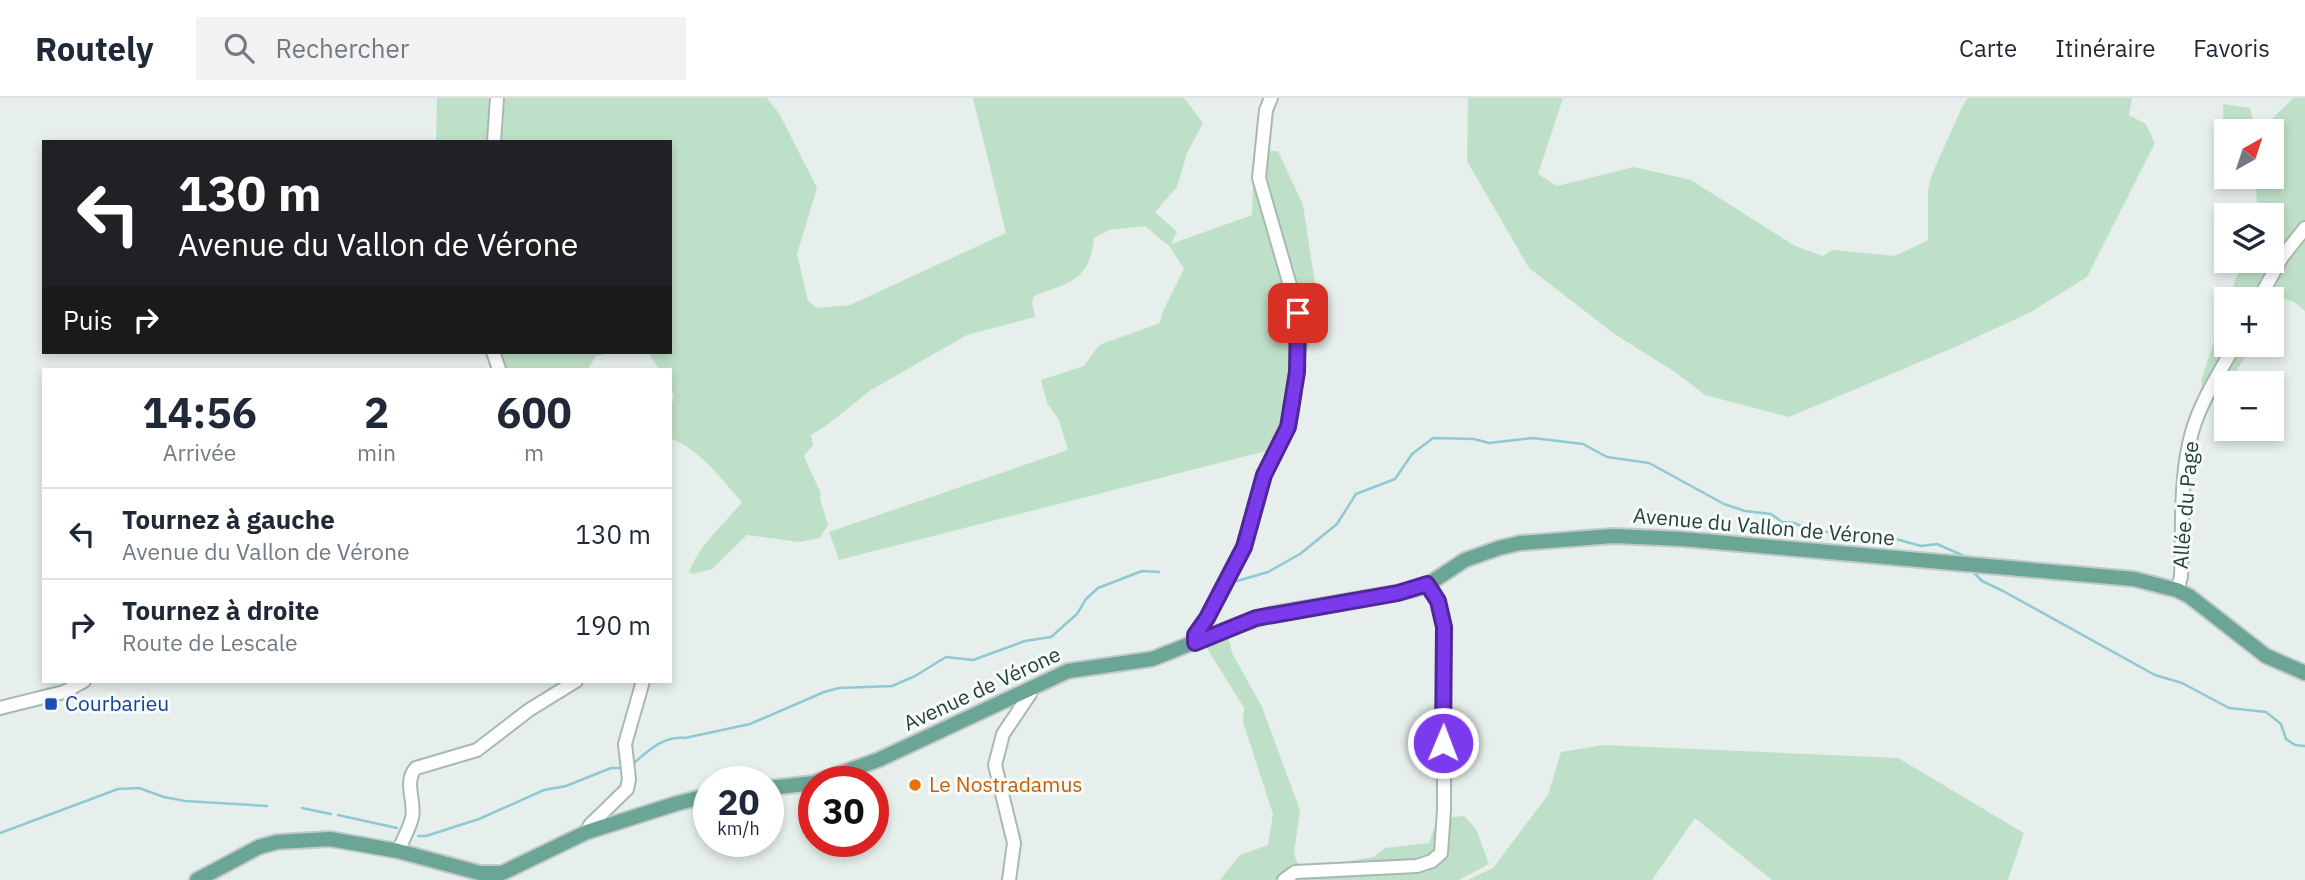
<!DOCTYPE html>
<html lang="fr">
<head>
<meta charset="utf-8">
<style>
  :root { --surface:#fff; --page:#f2f2f3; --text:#1f2937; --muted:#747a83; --line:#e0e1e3 }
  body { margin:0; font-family:"IBM Plex Sans",sans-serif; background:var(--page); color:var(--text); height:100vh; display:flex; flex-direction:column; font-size:26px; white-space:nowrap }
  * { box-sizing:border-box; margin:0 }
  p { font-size:23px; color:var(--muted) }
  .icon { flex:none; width:38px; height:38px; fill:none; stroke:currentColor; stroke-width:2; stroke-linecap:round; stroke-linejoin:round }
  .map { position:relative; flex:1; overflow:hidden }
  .sheet { position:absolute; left:42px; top:270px; width:630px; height:315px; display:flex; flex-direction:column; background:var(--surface); border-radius:0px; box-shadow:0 4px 10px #0003 }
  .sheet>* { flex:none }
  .hud { position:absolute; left:42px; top:42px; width:630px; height:214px; border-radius:0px; box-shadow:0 4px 10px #0003; background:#202124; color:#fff; overflow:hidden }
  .needle { width:46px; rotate:39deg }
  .fabs { position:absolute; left:2214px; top:21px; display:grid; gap:14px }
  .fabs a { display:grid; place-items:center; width:70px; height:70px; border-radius:0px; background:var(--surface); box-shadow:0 4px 10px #0003; font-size:35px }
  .speed { position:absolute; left:693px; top:668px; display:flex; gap:14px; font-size:35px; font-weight:700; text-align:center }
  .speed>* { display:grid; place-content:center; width:91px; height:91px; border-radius:50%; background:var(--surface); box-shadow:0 4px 10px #0003; line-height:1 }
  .speed small { font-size:18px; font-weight:400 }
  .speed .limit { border:10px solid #d22; background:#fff; color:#111 }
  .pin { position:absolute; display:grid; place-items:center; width:60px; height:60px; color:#fff; margin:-30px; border-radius:14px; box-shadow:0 4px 10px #0006 }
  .me { position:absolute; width:77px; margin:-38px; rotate:1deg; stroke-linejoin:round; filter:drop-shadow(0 0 5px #0008) }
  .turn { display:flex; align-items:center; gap:24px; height:147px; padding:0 21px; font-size:32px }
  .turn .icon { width:91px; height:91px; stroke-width:2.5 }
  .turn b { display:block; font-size:49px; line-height:60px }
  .then { display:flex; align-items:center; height:66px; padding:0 21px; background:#0003; gap:14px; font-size:26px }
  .eta { display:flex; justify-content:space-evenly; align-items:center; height:119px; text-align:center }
  .eta b { font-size:42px; font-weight:800; line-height:49px }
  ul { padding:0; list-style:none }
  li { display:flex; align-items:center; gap:21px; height:91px; padding:0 21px; border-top:2px solid var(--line) }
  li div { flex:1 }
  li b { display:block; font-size:26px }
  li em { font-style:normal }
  header { display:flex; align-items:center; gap:42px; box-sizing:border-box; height:98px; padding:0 35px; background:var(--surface); border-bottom:2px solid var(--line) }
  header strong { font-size:33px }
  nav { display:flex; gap:38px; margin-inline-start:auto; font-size:24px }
  .search { width:490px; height:63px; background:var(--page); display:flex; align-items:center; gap:18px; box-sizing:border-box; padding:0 24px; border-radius:0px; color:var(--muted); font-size:26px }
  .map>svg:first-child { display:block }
  .green { fill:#bfe0c8 }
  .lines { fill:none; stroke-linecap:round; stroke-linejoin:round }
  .stream { stroke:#8ec9d4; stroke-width:2.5 }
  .minor-casing { stroke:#a8b8b2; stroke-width:16 }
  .major-casing { stroke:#c2cac8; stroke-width:18 }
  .minor { stroke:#fff; stroke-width:12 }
  .major { stroke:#6aa596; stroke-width:14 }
  .route-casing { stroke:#51269a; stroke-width:18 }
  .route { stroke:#7c3aed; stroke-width:12 }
  .transit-dot { fill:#1a4fb4; stroke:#f7fbf9; stroke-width:2.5 }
  .food-dot { fill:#e8710a; stroke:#f7fbf9; stroke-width:2.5 }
  .labels { text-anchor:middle; stroke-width:6; stroke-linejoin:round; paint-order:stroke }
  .street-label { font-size:21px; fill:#24423a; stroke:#f7fbf9 }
  .transit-label { font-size:21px; fill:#164399; stroke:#f7fbf9; text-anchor:start }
  .food-label { font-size:21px; fill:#c56008; stroke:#f7fbf9; text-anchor:start }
</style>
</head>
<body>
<header>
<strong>Routely</strong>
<div class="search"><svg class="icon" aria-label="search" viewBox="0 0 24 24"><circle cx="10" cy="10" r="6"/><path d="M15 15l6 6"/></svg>Rechercher</div>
<nav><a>Carte</a><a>Itinéraire</a><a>Favoris</a></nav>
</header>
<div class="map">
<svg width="2305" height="782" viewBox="0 0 2305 782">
  <rect width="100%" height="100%" fill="#e6efeb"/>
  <path class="green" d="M437 0H767L780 17 817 90 797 156 808 203 817 210 850 207 1006 135 973 0H1184L1203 25 1187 55 1177 89 1155 114 1177 134 1171 146 1252 117 1253 79 1270 53H1278L1303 107 1320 218 1270 352 839 462 829 434 1068 352 1059 322 1047 305 1041 282 1084 268 1099 247 1160 225 1163 213 1184 171 1170 149 1145 128 1109 132 1094 140C1090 182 1069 185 1034 198L1032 205 1035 219 967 237 871 292 827 327 811 337 813 347 804 358 821 396 820 401 828 426 820 440 799 444 747 437 712 471 693 476 689 474C700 446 723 428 742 404 719 379 702 353 670 340V315L674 297 670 290V271H659L648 254H670V44H436Z
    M1468 0H1563L1538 76 1557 88 1634 69 1691 82 1795 148 1823 158 1832 152 1895 158 1928 142V92L1932 76 1963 7 1968 0H2132L2129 17 2146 26 2155 45 2087 179 2029 215 1953 250 1789 319 1705 297 1675 274 1616 237 1529 170 1467 63Z
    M2293 0H2305V213L2294 204 2280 199 2272 213V201H2229L2242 163H2272V117H2257L2256 79H2272V33H2260Z
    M2223 6 2250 10 2256 33H2226V53H2224Z
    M2226 209V247H2252L2229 285H2226V291L2217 306 2202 289 2201 282Z
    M488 254H618L596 258 588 271H495Z
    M1228 538 1232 555 1262 609 1300 712 1294 756 1298 766 1322 767 1374 759 1385 750 1429 745 1437 721 1464 718 1476 731 1489 766 1459 782H1220L1240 757 1268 747 1273 716 1243 624 1244 610 1207 550 1203 548Z
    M1604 647 1898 660 2024 735 2008 782H1772L1695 720 1652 782H1468L1493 770 1548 697 1561 654Z"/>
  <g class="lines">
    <path class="stream" d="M1972 473 1982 483 2003 493 2155 577 2182 585 2229 610 2266 614 2281 626 2286 641 2295 647 2305 648
      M1237 483 1268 474 1300 456 1337 426 1356 396 1395 381 1412 356 1433 340 1474 341 1489 345 1533 340 1583 346 1607 359 1649 365 1724 406 1745 413 1771 416 1782 424 1794 425 1814 433 1885 438 1921 448 1937 446 1964 458
      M635 664C650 651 664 638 685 640L750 626 824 594 839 590 892 588 915 578 946 559 973 562 1025 543 1051 539 1077 516 1086 501 1098 490 1142 473 1159 474
      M302 710 331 716
      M338 717 397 730
      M0 735 118 691 139 690 164 699 185 703 267 708
      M418 738H426L479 721 544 692 566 688 611 670H620"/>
    <defs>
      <path id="minor" d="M494 44 497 0
        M2259 201 2282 159 2305 130
        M493 254 499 271
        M2177 492 2181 479C2183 432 2179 380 2192 334 2201 303 2219 275 2235 247
        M1195 545V537L1207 520 1244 449 1264 377 1288 329 1292 314 1297 274 1298 215 1259 80 1266 12 1271 0
        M0 610 64 594 84 583
        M587 734 590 727 627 691 629 681 625 646 643 583
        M398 753C403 742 409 731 412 720 416 704 403 684 416 670L477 652 529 612 576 583
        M1009 782 1014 745 995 667 1003 636 1030 596V590
        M1284 782 1295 774 1417 768 1432 763 1441 755 1444 712V529L1438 504 1427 487"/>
      <path id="major" d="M816 684 878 662 1068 573 1152 561 1238 527 1272 516 1412 492 1427 487 1465 462 1499 450 1520 445 1613 438 1682 441 2134 481 2177 492 2189 498 2266 558 2305 575
        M768 690 814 685
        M197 782 259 749 277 744 330 741 398 753 480 775H502L587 734 675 706 709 697"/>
    </defs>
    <use href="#minor" class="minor-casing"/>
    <use href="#major" class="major-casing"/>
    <use href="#minor" class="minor"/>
    <use href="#major" class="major"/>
  </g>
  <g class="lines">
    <defs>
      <path id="route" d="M1298 215 1297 274 1288 329 1264 377 1244 449 1207 520 1195 537V545L1256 520 1398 495 1427 486 1438 503 1444 529 1443 645"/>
    </defs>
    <use href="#route" class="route-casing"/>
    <use href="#route" class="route"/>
  </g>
  <rect class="transit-dot" x="44" y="599" width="14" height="14" rx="3.5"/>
  <circle class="food-dot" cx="915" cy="687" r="7"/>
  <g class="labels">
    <g class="street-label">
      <text transform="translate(2186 407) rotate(-85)" y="7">Allée du Page</text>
      <text transform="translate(1764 429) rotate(5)" y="7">Avenue du Vallon de Vérone</text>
      <text transform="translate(982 591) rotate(-25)" y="7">Avenue de Vérone</text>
    </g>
    <g class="transit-label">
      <text x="65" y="613">Courbarieu</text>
    </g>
    <g class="food-label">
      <text x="929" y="694">Le Nostradamus</text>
    </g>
  </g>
</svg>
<div class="fabs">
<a><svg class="needle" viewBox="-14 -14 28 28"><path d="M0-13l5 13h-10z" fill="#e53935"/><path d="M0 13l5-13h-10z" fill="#747a83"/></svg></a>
<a><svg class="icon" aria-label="layers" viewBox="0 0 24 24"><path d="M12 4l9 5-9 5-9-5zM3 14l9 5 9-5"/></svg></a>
<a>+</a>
<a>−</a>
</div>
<div class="speed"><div>20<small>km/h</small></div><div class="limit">30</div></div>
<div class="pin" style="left:1298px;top:215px;background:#d93025"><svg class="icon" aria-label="arrive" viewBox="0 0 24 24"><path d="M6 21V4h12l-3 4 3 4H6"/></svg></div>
<svg class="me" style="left:1443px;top:645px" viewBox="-20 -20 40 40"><circle r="17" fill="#7c3aed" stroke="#fff" stroke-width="3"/><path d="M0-11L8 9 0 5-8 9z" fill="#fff"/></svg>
<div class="hud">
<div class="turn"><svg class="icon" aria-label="left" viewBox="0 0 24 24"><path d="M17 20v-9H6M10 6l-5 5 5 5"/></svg><div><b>130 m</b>Avenue du Vallon de Vérone</div></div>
<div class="then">Puis<svg class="icon" aria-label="right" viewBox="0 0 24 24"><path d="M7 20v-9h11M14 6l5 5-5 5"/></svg></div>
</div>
<section class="sheet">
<div class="eta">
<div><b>14:56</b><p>Arrivée</p></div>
<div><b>2</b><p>min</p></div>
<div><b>600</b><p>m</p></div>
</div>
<ul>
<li><svg class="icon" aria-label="left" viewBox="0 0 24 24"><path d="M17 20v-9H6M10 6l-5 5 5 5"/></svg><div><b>Tournez à gauche</b><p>Avenue du Vallon de Vérone</p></div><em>130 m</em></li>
<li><svg class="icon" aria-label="right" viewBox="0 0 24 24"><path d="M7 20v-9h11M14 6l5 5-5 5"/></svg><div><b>Tournez à droite</b><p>Route de Lescale</p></div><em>190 m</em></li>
</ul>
</section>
</div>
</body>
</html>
